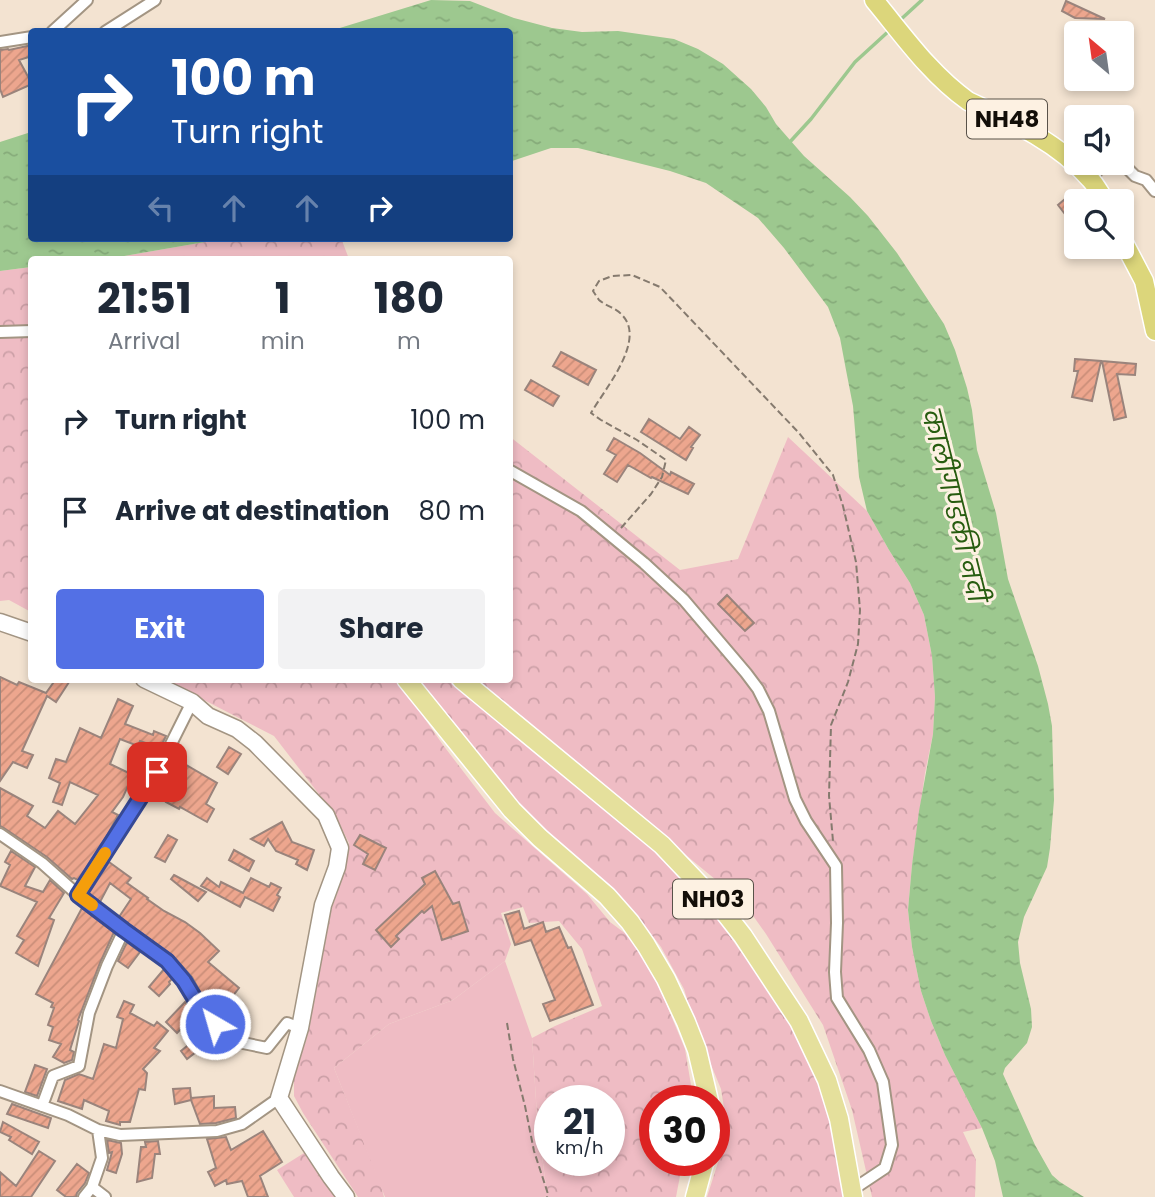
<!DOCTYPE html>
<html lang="en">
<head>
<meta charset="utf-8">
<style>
  :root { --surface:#fff; --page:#f2f2f3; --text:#1f2937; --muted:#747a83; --accent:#5370e5 }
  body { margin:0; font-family:Poppins,"Noto Sans Devanagari",sans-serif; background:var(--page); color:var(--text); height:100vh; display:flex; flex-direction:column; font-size:26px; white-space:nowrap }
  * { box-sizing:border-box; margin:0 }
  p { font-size:23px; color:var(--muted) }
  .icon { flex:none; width:38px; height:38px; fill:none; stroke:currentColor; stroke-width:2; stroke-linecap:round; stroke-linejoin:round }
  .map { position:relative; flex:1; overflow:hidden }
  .sheet { position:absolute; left:28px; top:256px; width:485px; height:427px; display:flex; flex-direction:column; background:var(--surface); border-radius:7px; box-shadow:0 4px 10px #0003 }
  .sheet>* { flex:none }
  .hud { position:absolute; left:28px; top:28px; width:485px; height:214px; border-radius:7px; box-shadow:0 4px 10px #0003; background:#1a4fa0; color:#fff; overflow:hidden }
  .needle { width:46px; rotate:331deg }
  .fabs { position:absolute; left:1064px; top:21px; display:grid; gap:14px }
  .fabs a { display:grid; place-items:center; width:70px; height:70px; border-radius:7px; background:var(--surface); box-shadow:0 4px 10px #0003; font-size:35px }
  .speed { position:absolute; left:534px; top:1085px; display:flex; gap:14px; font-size:35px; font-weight:700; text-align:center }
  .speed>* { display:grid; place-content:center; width:91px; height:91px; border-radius:50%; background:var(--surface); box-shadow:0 4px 10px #0003; line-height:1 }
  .speed small { font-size:18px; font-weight:400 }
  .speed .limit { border:10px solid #d22; background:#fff; color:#111 }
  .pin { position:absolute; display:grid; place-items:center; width:60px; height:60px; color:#fff; margin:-30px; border-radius:14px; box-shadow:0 4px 10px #0006 }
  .me { position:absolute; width:77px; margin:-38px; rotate:322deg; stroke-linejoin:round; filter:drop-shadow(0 0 5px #0008) }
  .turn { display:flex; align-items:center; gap:24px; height:147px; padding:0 28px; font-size:32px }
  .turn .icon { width:91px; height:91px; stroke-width:2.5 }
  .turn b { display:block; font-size:49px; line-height:60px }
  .lanes { display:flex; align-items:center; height:66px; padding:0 28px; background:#0003; justify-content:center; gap:35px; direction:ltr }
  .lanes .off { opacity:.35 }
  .eta { display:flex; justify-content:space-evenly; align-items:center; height:119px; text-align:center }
  .eta b { font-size:42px; font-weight:700; line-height:49px }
  .cta { display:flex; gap:14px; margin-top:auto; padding:14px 28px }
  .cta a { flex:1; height:80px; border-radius:7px; background:var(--accent); color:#fff; font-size:28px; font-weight:700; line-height:80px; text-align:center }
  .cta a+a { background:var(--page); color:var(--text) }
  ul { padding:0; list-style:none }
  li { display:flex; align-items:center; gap:21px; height:91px; padding:0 28px }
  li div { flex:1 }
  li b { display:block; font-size:26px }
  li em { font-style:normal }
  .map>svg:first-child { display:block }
  .forest { fill:url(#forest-crowns); fill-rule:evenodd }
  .garden { fill:#efbcc4 }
  .water { fill:url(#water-ripples) }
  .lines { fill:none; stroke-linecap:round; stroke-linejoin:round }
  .stream { stroke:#9dc88f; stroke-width:3.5 }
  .building { fill:url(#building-hatch); stroke:#9a847c; stroke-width:2 }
  .minor-casing { stroke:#a39583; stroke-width:14 }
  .secondary-casing { stroke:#a39583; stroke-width:19 }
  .primary-casing { stroke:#fff; stroke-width:21 }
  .trunk-casing { stroke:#fff; stroke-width:21 }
  .path { stroke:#857a6e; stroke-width:2; stroke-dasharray:7 3.5; stroke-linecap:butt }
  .minor { stroke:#fff; stroke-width:10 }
  .secondary { stroke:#fff; stroke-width:16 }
  .primary { stroke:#e5e09c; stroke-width:18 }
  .trunk { stroke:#dcd67b; stroke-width:18 }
  .route-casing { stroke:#364995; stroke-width:18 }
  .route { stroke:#5370e5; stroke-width:12 }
  .slow { stroke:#f59e0b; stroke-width:12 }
  .labels { text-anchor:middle; stroke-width:6; stroke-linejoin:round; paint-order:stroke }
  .shield { fill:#fdf1e2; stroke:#595249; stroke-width:2 }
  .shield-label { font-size:23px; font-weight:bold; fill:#130e08 }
  .water-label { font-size:26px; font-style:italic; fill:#275c0f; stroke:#fdf1e2 }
</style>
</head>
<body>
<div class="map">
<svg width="1155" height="1197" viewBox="0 0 1155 1197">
  <defs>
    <pattern id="forest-crowns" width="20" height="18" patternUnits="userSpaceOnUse" patternTransform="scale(1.75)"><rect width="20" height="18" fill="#efbcc4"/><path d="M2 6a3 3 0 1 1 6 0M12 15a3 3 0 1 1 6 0" fill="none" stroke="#cca0a7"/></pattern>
    <pattern id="water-ripples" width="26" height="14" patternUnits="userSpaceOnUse" patternTransform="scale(1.75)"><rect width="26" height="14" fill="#9dc88f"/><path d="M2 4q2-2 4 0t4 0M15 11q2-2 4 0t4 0" fill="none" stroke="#86ab7a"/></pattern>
    <pattern id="building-hatch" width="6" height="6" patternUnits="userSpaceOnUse" patternTransform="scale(1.75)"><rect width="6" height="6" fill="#eda68e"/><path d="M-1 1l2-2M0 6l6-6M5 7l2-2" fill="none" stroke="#ca8e79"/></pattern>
  </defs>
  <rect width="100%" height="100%" fill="#f3e3d1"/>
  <path class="forest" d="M228 238H341L349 259H107Z
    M31 267V612L9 600 0 601V271Z
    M509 436 680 570 738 559 788 437 867 511 889 550 910 583 924 615 932 656 935 697 933 734 925 773 912 865 908 910 912 947 921 991 931 1021 945 1055 982 1128 963 1132 976 1160 975 1197H872L852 1110 823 1025 766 934 744 903 472 679H509Z
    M163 679H397L443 745 495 813 587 894 610 922 634 940 653 972 685 1049 693 1097V1101H654V1160H683L676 1197H544L547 1194 537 1116 532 1038 555 1026 602 1006 582 949 559 921 529 923 523 907 501 913 511 944 505 961 453 1000 389 1024 334 1068 381 1185 384 1197H358L303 1113 294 1096V1073L307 1038 323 943 329 916 337 894 349 843 335 815 274 736ZM550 1101H609V1160H550Z
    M413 679H454L565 772 626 827 678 867 699 891 738 948 780 1002 799 1037 822 1090 837 1147 844 1197H707L720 1156 724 1108 721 1089 695 1026 684 989 661 947 639 918 608 886 535 823 493 778Z
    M304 1153 336 1197H294L277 1170Z"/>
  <path class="garden" d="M505 961 532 1038 537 1116 547 1195 544 1197H385L334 1068 389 1024 453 1000Z"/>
  <path class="water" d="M431 0 470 1 514 18 552 28 582 32 618 31 674 39 698 49 723 64 751 89 766 107 776 124 804 156 850 197 868 216 897 253 944 324 955 350 967 388 972 410 977 450 996 513 1008 579 1038 666 1048 704 1052 726 1054 800 1050 848 1047 867 1024 917 1018 942 1020 963 1031 1009 1032 1027 1027 1043 1005 1068 1003 1074 1035 1145 1052 1175 1060 1182 1084 1197H1003L995 1161 982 1128 945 1055 931 1021 921 991 912 947 908 910 912 865 919 811 933 734 935 697 932 656 924 615 910 583 889 550 867 511 859 477 853 406 846 370 840 338 828 307 784 248 758 218 706 183 670 171 578 148H551L509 162V32L330 31Z
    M31 132 32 238H228L107 259H32L31 267 0 271V142Z"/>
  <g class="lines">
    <path class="stream" d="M898 22 922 0
      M788 144 811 119 855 62 890 30"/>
  </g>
  <path class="building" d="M1066 1 1105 19 1075 18 1062 11Z
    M32 45V56L19 60 32 84 3 97 0 89V50L8 49 9 50Z
    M1071 194 1076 201V220L1070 216 1068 218 1058 205Z
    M561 352 596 370 588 385 553 366Z
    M1075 359 1101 361 1092 401 1072 397 1078 371H1074Z
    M1102 361 1136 364 1135 375 1117 374 1126 417 1114 420Z
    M531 380 559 396 553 406 525 390Z
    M649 419 680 439 689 427 700 435 691 447 693 448 686 460 641 432Z
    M614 438 640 453 670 475 671 472 694 484 688 494 652 477 651 478 628 465 617 482 604 474 616 455 607 450Z
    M727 595 754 623 745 631 718 604Z
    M0 677 17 685 19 682 46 693 56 679H71L56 702 47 696 22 751 33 755 27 768 13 762 0 781Z
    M118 699 133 706 125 724 153 735 154 731 166 736 160 748 140 741 138 746 120 739 110 764 133 775 123 797 112 812 118 815 108 834 78 880 74 878 72 879 47 857 4 828 0 826V788L33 806 27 816 45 828 58 811 75 824 98 795 70 782 62 805 53 802 60 783 49 778 56 759 66 762 80 728 101 738Z
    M229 747 241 754 228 774 217 767Z
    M181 762 217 783 206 804 214 809 207 822 180 807 179 809 166 802 172 791 161 784 168 773 172 776Z
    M282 822 292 842 314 850 307 870 296 864 298 860 276 851 268 839 264 846 251 839Z
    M168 835 177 840 165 862 155 857Z
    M360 835 386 848 375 870 363 864 368 854 354 845Z
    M234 850 254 861 249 871 229 860Z
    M11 851 35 867 25 886 43 892 50 880 64 893 49 918 54 920 38 966 16 953 24 940 17 936 37 902 0 886 10 865 5 862Z
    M109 862 131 878 127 883 148 898 147 899 164 911 185 922 200 933 219 951 208 962 239 988 229 1001 234 1005 223 1018 207 1004 192 977 173 956 119 917 131 899 110 883 100 902 89 893Z
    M435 871 453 904 459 902 468 931 442 940 432 906 424 913 422 911 396 936 399 939 391 947 376 930 425 884 422 878Z
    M174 875 206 892 198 901 171 879Z
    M207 878 219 887 221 882 243 893 251 878 269 887 271 883 281 888 277 895 280 897 273 911 245 897 240 907 201 886Z
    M82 908 114 932 100 963 78 1020 79 1021 70 1050 74 1052 72 1060 64 1063 53 1057 61 1044 49 1040 53 1027 48 1025 54 1008 51 1007 53 1003 36 994Z
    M519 911 524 929 543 922 546 932 559 927 568 948 571 947 593 1005 550 1021 543 1004 555 1000 531 940 515 945 505 915Z
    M127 942 140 952 128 968 118 961Z
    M164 969 172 979 169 982 170 984 159 996 149 987Z
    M124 1001 134 1005 130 1013 154 1026 157 1022 168 1031 154 1048 160 1051 143 1069 147 1073 145 1090 139 1089 130 1122H120V1125L106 1121 109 1111 84 1100 82 1109 58 1101 65 1080 79 1074 93 1079 104 1044 116 1048 123 1019 117 1017Z
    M185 1002 195 1014 177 1033 166 1022Z
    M208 1029 215 1037 187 1059 181 1051Z
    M35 1065 47 1069 37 1096 25 1092Z
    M190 1088 191 1098 214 1096V1108L235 1107 236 1118 216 1123 200 1124 191 1100 175 1104 173 1089Z
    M12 1104 51 1118 48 1128 7 1114Z
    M3 1122 39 1142 32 1154 9 1140 11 1137 0 1132Z
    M263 1131 282 1162 260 1176 268 1197H248L242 1181 227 1184 226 1180 215 1186 208 1172 216 1168 207 1139 226 1137 231 1150Z
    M107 1140 121 1143 122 1154 116 1173 107 1170 112 1152 109 1153Z
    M158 1141 160 1154H155L152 1178 137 1182 141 1147H146L145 1142Z
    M39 1151 55 1161 31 1197H0V1172L16 1186Z
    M77 1164 89 1173 85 1183 77 1193 76 1197H66L57 1190Z"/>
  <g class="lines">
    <defs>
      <path id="minor" d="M52 32 87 0
        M105 32 155 0
        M0 42 32 37
        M1093 181 1097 170 1110 164 1127 168 1135 176 1146 180 1155 191
        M0 332 32 331
        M509 470 581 511 644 563 684 600 746 673 758 689 769 711 795 799 806 821 836 866 837 923 835 972 837 998 869 1050 883 1082 892 1145 885 1168 852 1190
        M0 834 42 863 78 895 124 930 167 961 185 981 201 1009 229 1039 243 1043 267 1048 287 1023 300 1028
        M78 895 157 772 192 702
        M0 1091 68 1115 98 1130 120 1135 217 1131 242 1124 279 1098
        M42 1106 53 1076 79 1066 89 1013 107 966 124 930
        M92 1187 105 1197
        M84 1197 92 1187 102 1158 98 1130"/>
      <path id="secondary" d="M0 622 32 633
        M144 679 192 702 208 716 237 729 255 743 326 815 340 848 337 867 323 905 300 1028 279 1098 331 1177 346 1197"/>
      <path id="primary" d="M406 679 512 810 540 838 607 896 630 922 646 945 666 979 686 1022 697 1050 709 1101
        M461 679 662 845 718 904 743 936 799 1021 827 1080 839 1119 853 1197
        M695 1197 705 1160"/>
      <path id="trunk" d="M874 0C903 35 930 74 968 101 1011 121 1058 142 1090 179 1096 185 1100 194 1105 201
        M1122 239 1144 281 1155 331"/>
    </defs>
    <use href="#minor" class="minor-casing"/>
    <use href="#secondary" class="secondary-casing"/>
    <use href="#primary" class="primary-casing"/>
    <use href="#trunk" class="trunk-casing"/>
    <path class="path" d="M621 528 651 494 662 477 666 460 637 440 601 420 591 413C604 390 647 340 622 315 616 308 606 306 599 300 597 297 595 294 593 291L599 281 612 276 632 275 660 287 799 433 833 475 843 506 856 562 860 610 858 644 848 682 831 725 829 796 833 841
      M507 1023 513 1059 525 1106 534 1151 548 1194 547 1197"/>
    <use href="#minor" class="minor"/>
    <use href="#secondary" class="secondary"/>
    <use href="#primary" class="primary"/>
    <use href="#trunk" class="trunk"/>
  </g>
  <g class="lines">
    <defs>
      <path id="route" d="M157 772 78 895 124 930 167 961 184 981 201 1009 215 1024"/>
    </defs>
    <use href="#route" class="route-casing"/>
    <use href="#route" class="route"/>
    <path class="slow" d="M92 905 78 895 105 853"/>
  </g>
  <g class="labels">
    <g class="shield">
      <rect x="967" y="99.5" width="80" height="39" rx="5"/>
      <rect x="673" y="879.5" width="80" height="39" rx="5"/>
    </g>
    <g class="shield-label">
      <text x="1007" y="127">NH48</text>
      <text x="713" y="907">NH03</text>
    </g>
    <g class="water-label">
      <text transform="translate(954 506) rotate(76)" y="9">कालीगण्डकी नदी</text>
    </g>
  </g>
</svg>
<div class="fabs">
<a><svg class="needle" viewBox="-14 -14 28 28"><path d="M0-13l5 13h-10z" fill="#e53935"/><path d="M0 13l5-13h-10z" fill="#747a83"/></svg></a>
<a><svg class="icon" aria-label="sound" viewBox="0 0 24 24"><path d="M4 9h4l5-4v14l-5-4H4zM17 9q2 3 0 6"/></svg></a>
<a><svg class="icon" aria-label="search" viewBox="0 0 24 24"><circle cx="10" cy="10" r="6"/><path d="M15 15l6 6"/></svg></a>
</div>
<div class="speed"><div>21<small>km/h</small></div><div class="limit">30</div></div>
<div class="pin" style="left:157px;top:772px;background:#d93025"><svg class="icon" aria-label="arrive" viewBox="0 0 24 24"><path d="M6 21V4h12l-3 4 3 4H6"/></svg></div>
<svg class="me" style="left:215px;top:1024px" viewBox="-20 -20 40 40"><circle r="17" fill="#5370e5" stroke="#fff" stroke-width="3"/><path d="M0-11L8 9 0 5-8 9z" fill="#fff"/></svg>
<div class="hud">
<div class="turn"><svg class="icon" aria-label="right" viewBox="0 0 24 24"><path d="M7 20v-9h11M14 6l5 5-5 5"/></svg><div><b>100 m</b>Turn right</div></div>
<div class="lanes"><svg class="icon off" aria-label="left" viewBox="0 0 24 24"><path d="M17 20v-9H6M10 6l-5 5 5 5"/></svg><svg class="icon off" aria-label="ahead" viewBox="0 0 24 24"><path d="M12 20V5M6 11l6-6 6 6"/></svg><svg class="icon off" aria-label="ahead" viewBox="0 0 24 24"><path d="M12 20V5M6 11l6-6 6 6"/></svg><svg class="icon" aria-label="right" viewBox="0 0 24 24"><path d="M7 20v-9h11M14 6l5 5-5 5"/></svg></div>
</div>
<section class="sheet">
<div class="eta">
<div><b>21:51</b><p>Arrival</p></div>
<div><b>1</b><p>min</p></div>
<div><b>180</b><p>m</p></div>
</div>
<ul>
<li><svg class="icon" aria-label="right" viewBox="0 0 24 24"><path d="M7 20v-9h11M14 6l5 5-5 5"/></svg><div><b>Turn right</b></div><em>100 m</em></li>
<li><svg class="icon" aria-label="arrive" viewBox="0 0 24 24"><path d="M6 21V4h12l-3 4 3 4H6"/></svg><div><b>Arrive at destination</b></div><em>80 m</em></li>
</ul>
<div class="cta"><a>Exit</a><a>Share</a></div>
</section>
</div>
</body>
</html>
